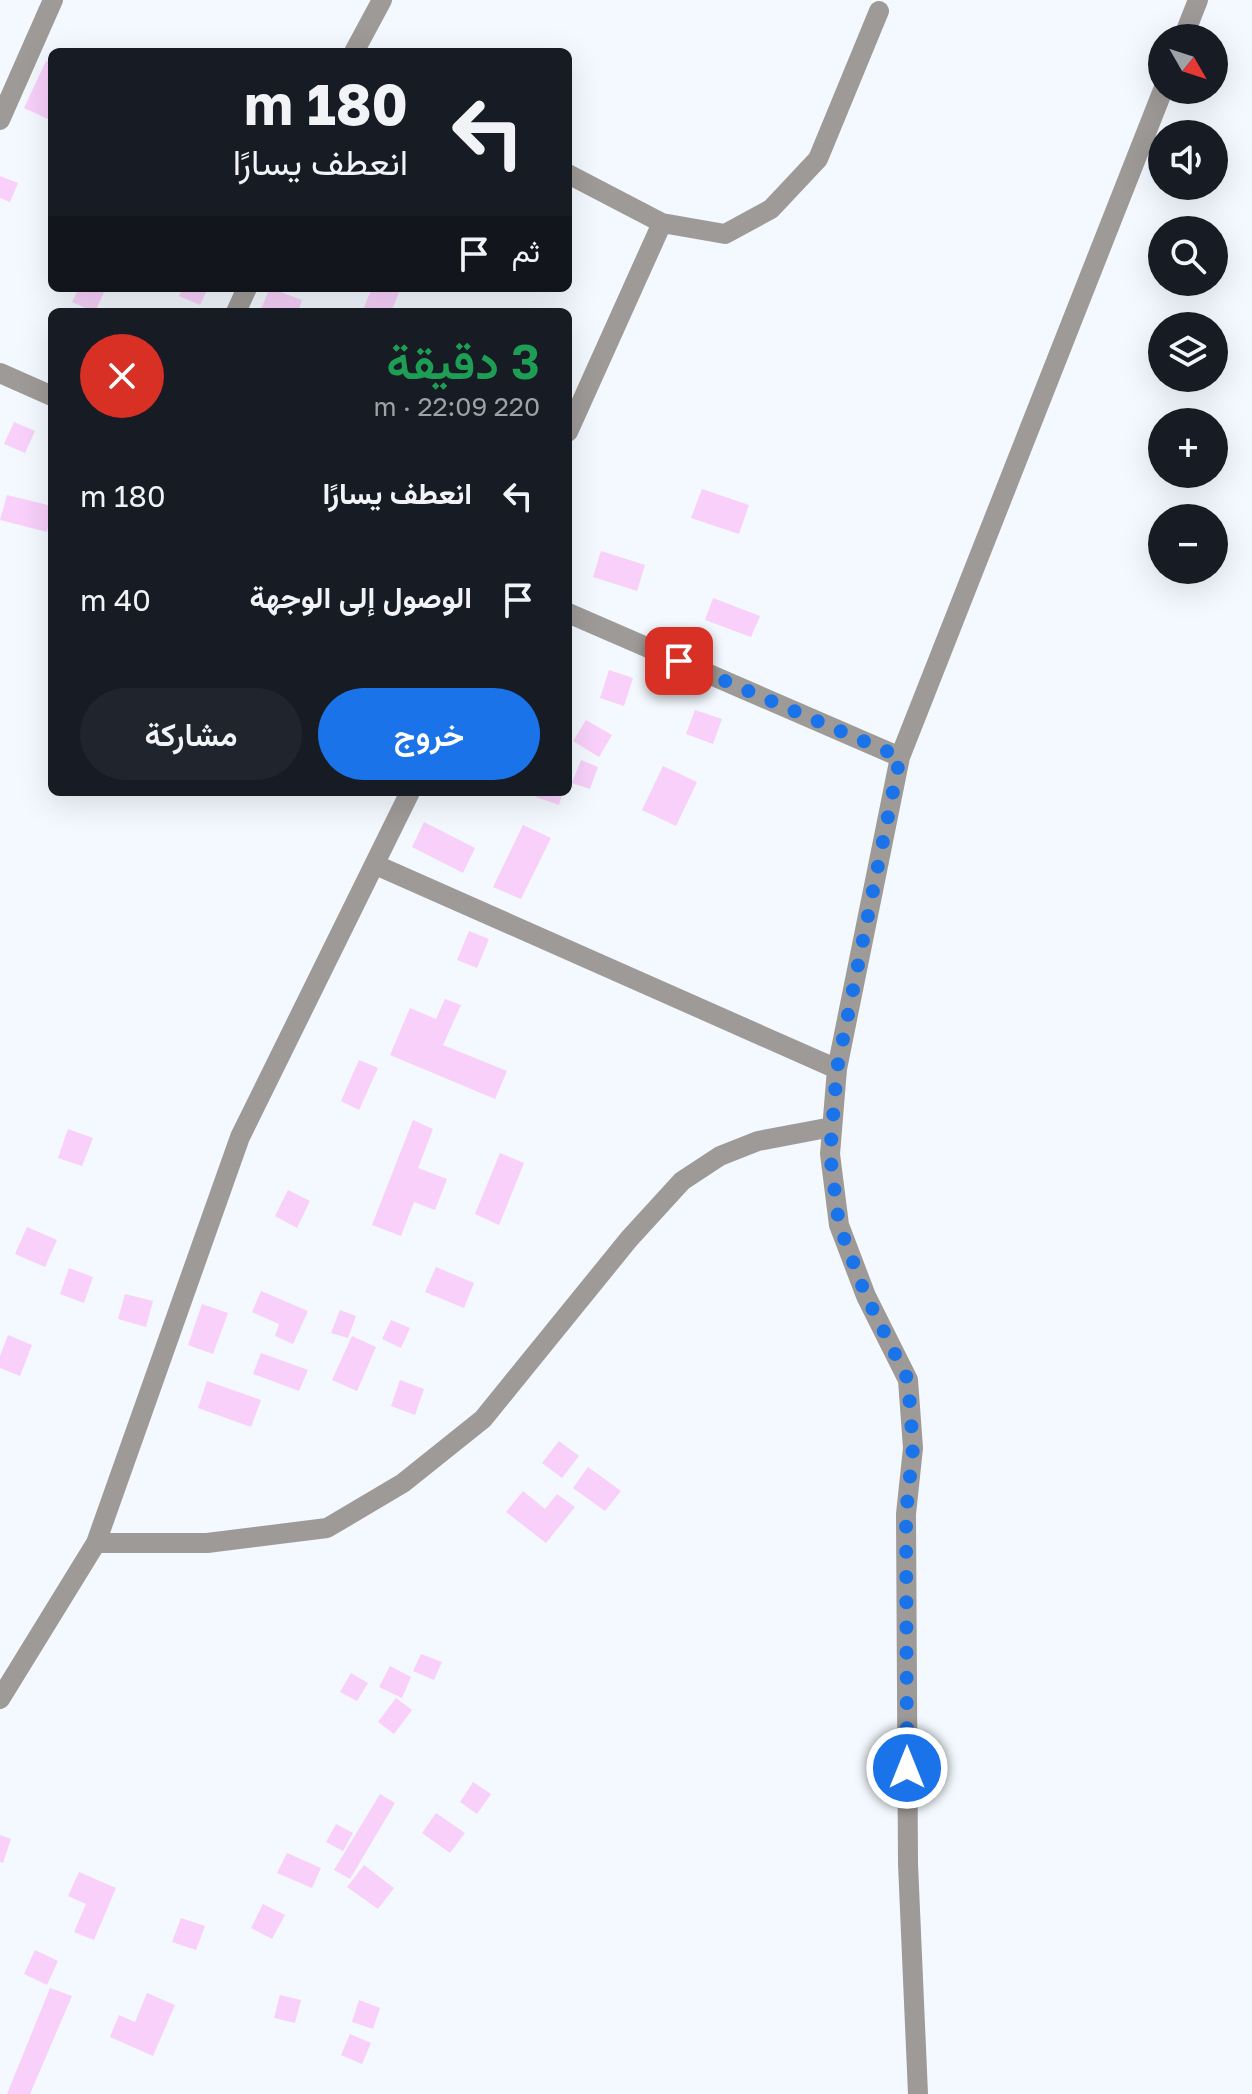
<!DOCTYPE html>
<html lang="ar">
<head>
<meta charset="utf-8">
<style>
  :root { --surface:#171b24; --page:#20242c; --text:#f1f3f6; --muted:#9ea1a6; --accent:#1a73e8 }
  body { margin:0; font-family:"Golos Text",Vazirmatn,sans-serif; background:var(--page); color:var(--text); direction:rtl; height:100vh; display:flex; flex-direction:column; font-size:30px; white-space:nowrap }
  * { box-sizing:border-box; margin:0 }
  p { font-size:26px; color:var(--muted) }
  .icon { flex:none; width:44px; height:44px; fill:none; stroke:currentColor; stroke-width:2; stroke-linecap:round; stroke-linejoin:round }
  .map { position:relative; flex:1; overflow:hidden; direction:ltr }
  .panel { position:absolute; left:48px; top:308px; width:524px; height:488px; display:flex; flex-direction:column; background:var(--surface); border-radius:12px; box-shadow:0 8px 32px #0002; direction:rtl }
  .panel>* { flex:none }
  .banner { position:absolute; left:48px; top:48px; width:524px; height:244px; border-radius:12px; box-shadow:0 8px 32px #0002; direction:rtl; background:#171b24; color:var(--text); overflow:hidden }
  .needle { width:52px; rotate:129deg }
  .tools { position:absolute; left:1148px; top:24px; display:grid; gap:16px }
  .tools a { display:grid; place-items:center; width:80px; height:80px; border-radius:50%; background:var(--surface); box-shadow:0 8px 32px #0002; font-size:40px }
  .pin { position:absolute; display:grid; place-items:center; width:68px; height:68px; color:#fff; margin:-34px; border-radius:16px; box-shadow:0 4px 12px #0006 }
  .me { position:absolute; width:88px; margin:-44px; rotate:0deg; stroke-linejoin:round; filter:drop-shadow(0 0 6px #0008) }
  .turn { display:flex; align-items:center; gap:28px; height:168px; padding:0 32px; font-size:36px }
  .turn .icon { width:104px; height:104px; stroke-width:2.5 }
  .turn b { display:block; font-size:56px; line-height:68px }
  .then { display:flex; align-items:center; height:76px; padding:0 32px; background:#0003; gap:16px; font-size:30px }
  .round { display:grid; place-items:center; flex:none; width:84px; height:84px; border-radius:42px; background:var(--page) }
  .head { display:flex; align-items:center; justify-content:space-between; height:136px; padding:0 32px }
  h1 { font-size:48px; font-weight:600; line-height:60px; color:#1e9e55 }
  .button { display:flex; gap:16px; margin-top:auto; padding:16px 32px }
  .button a { flex:1; height:92px; border-radius:48px; background:var(--accent); color:#fff; font-size:32px; font-weight:600; line-height:92px; text-align:center }
  .button a+a { background:var(--page); color:var(--text) }
  ul { padding:0; list-style:none }
  li { display:flex; align-items:center; gap:24px; height:104px; padding:0 32px }
  li div { flex:1 }
  li b { display:block; font-size:30px }
  li em { font-style:normal }
  .map>svg:first-child { display:block }
  .building { fill:#f8d0fa }
  .lines { fill:none; stroke-linecap:round; stroke-linejoin:round }
  .minor { stroke:#9e9a97; stroke-width:20 }
  .route { stroke:#1a73e8; stroke-width:14; stroke-dasharray:0 25.2 }
</style>
</head>
<body>
<div class="map">
<svg width="1252" height="2094" viewBox="0 0 1252 2094">
  <rect width="100%" height="100%" fill="#f3f9fe"/>
  <path class="building" d="M46 61 52 63V121L24 108Z
    M0 176 18 183 10 202 0 198Z
    M79 288H106L95 312 72 302Z
    M183 288H208L200 305 179 296Z
    M270 288 302 300 298 312 261 309Z
    M372 288H401L391 312H362Z
    M14 422 35 431 25 453 4 444Z
    M702 489 749 505 739 534 691 518Z
    M7 495 52 506 47 532 0 520Z
    M601 551 645 565 637 591 593 577Z
    M713 598 760 616 751 637 705 620Z
    M609 670 633 678 624 706 600 698Z
    M695 710 722 719 713 744 686 734Z
    M586 720 612 735 599 757 573 741Z
    M581 760 598 767 590 789 572 783Z
    M663 766 697 782 676 826 642 810Z
    M538 792H563L559 805 536 797Z
    M424 822 475 848 463 873 412 847Z
    M523 825 551 838 521 899 493 887Z
    M469 931 489 939 477 968 457 960Z
    M445 999 461 1005 443 1045 507 1071 495 1099 390 1055 410 1008 436 1019Z
    M359 1060 378 1068 359 1110 341 1101Z
    M413 1120 433 1129 418 1168 447 1179 435 1210 414 1202 401 1236 372 1225Z
    M68 1129 93 1138 82 1166 58 1158Z
    M500 1153 524 1163 499 1225 475 1214Z
    M288 1190 310 1201 297 1228 275 1216Z
    M27 1227 57 1240 45 1267 15 1254Z
    M436 1267 474 1283 464 1308 425 1292Z
    M69 1268 93 1277 84 1303 60 1294Z
    M261 1291 308 1311 293 1344 275 1336 279 1324 252 1312Z
    M125 1294 153 1301 146 1327 118 1319Z
    M202 1304 228 1313 213 1354 188 1345Z
    M340 1310 356 1316 348 1338 331 1333Z
    M391 1320 410 1328 401 1348 382 1339Z
    M8 1335 32 1345 20 1376 0 1368V1356Z
    M352 1336 376 1347 357 1391 332 1380Z
    M261 1353 308 1370 299 1391 253 1374Z
    M400 1380 424 1389 415 1415 391 1406Z
    M207 1381 261 1400 251 1427 198 1408Z
    M559 1441 579 1456 562 1478 542 1463Z
    M588 1467 621 1491 605 1511 573 1488Z
    M523 1491 545 1509 557 1494 575 1507 546 1543 506 1512Z
    M421 1654 442 1662 434 1680 413 1671Z
    M390 1666 411 1677 402 1698 379 1687Z
    M351 1673 368 1683 357 1701 340 1692Z
    M396 1698 412 1710 394 1734 378 1722Z
    M473 1782 491 1794 477 1814 460 1802Z
    M380 1794 395 1803 350 1879 334 1870Z
    M436 1813 465 1833 450 1853 422 1833Z
    M336 1824 353 1833 343 1851 326 1842Z
    M0 1835 11 1839 3 1863 0 1862Z
    M287 1853 321 1868 312 1888 277 1873Z
    M364 1865 394 1888 378 1909 347 1887Z
    M79 1872 116 1888 94 1940 74 1932 86 1904 68 1896Z
    M263 1904 285 1915 272 1939 251 1928Z
    M181 1918 205 1926 196 1950 172 1942Z
    M35 1950 58 1961 47 1985 24 1974Z
    M50 1988 72 1996 30 2094H7Z
    M147 1993 175 2005 153 2056 110 2037 119 2015 135 2022Z
    M280 1995 301 2000 295 2023 274 2018Z
    M359 2000 380 2008 373 2029 352 2022Z
    M350 2034 371 2043 362 2064 341 2055Z"/>
  <g class="lines">
    <path class="minor" d="M1183 38 1198 0
      M354 52 382 0
      M0 120 53 0
      M568 174 662 223 725 234 771 209 818 159 879 11
      M236 312 247 288
      M0 373 52 396
      M568 432 662 223
      M568 613 900 757
      M376 865 837 1069
      M96 1543H207L327 1528 403 1483 483 1419 629 1239 682 1181 720 1156 758 1141 832 1127
      M0 1699 96 1543 240 1137 410 792
      M918 2094 908 1864 906 1514 913 1448 908 1380 866 1296 839 1225 830 1154 837 1069 900 757 1163 90"/>
  </g>
  <g class="lines">
    <path class="route" d="M679 661 900 757 837 1069 830 1154 839 1225 866 1296 908 1380 913 1448 906 1514 907 1768"/>
  </g>
</svg>
<div class="tools">
<a><svg class="needle" viewBox="-14 -14 28 28"><path d="M0-13l5 13h-10z" fill="#e53935"/><path d="M0 13l5-13h-10z" fill="#9ea1a6"/></svg></a>
<a><svg class="icon" aria-label="sound" viewBox="0 0 24 24"><path d="M4 9h4l5-4v14l-5-4H4zM17 9q2 3 0 6"/></svg></a>
<a><svg class="icon" aria-label="search" viewBox="0 0 24 24"><circle cx="10" cy="10" r="6"/><path d="M15 15l6 6"/></svg></a>
<a><svg class="icon" aria-label="layers" viewBox="0 0 24 24"><path d="M12 4l9 5-9 5-9-5zM3 14l9 5 9-5"/></svg></a>
<a>+</a>
<a>−</a>
</div>
<div class="pin" style="left:679px;top:661px;background:#d93025"><svg class="icon" aria-label="arrive" viewBox="0 0 24 24"><path d="M6 21V4h12l-3 4 3 4H6"/></svg></div>
<svg class="me" style="left:907px;top:1768px" viewBox="-20 -20 40 40"><circle r="17" fill="#1a73e8" stroke="#fff" stroke-width="3"/><path d="M0-11L8 9 0 5-8 9z" fill="#fff"/></svg>
<div class="banner">
<div class="turn"><svg class="icon" aria-label="left" viewBox="0 0 24 24"><path d="M17 20v-9H6M10 6l-5 5 5 5"/></svg><div><b>180 m</b>انعطف يسارًا</div></div>
<div class="then">ثم<svg class="icon" aria-label="arrive" viewBox="0 0 24 24"><path d="M6 21V4h12l-3 4 3 4H6"/></svg></div>
</div>
<section class="panel">
<div class="head"><div><h1>3 دقيقة</h1><p>220 m · 22:09</p></div><a class="round" style="background:#d93025;color:#fff"><svg class="icon" aria-label="close" viewBox="0 0 24 24"><path d="M6 6l12 12M18 6L6 18"/></svg></a></div>
<ul>
<li><svg class="icon" aria-label="left" viewBox="0 0 24 24"><path d="M17 20v-9H6M10 6l-5 5 5 5"/></svg><div><b>انعطف يسارًا</b></div><em>180 m</em></li>
<li><svg class="icon" aria-label="arrive" viewBox="0 0 24 24"><path d="M6 21V4h12l-3 4 3 4H6"/></svg><div><b>الوصول إلى الوجهة</b></div><em>40 m</em></li>
</ul>
<div class="button"><a>خروج</a><a>مشاركة</a></div>
</section>
</div>
</body>
</html>
